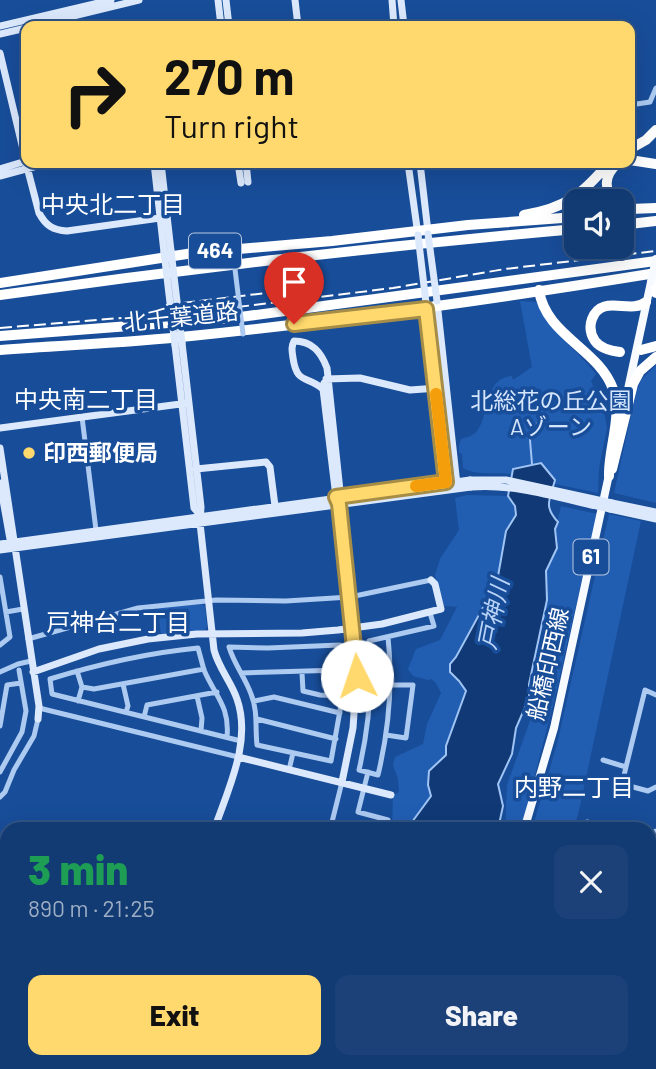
<!DOCTYPE html>
<html lang="en">
<head>
<meta charset="utf-8">
<style>
  :root { --surface:#123a73; --page:#1b4178; --text:#f1f3f6; --muted:#9cadc4; --line:#315485; --accent:#ffd96d }
  body { margin:0; font-family:Barlow,"Noto Sans JP",sans-serif; background:var(--page); color:var(--text); height:100vh; display:flex; flex-direction:column; font-size:26px; white-space:nowrap }
  * { box-sizing:border-box; margin:0 }
  p { font-size:23px; color:var(--muted) }
  .icon { flex:none; width:38px; height:38px; fill:none; stroke:currentColor; stroke-width:2; stroke-linecap:round; stroke-linejoin:round }
  .map { position:relative; flex:1; overflow:hidden }
  .panel { position:absolute; left:0px; top:822px; width:656px; height:247px; display:flex; flex-direction:column; background:var(--surface); border-radius:21px 21px 0 0; box-shadow:0 7px 28px #0002,0 0 0 2px var(--line) }
  .panel>* { flex:none }
  .banner { position:absolute; left:21px; top:21px; width:614px; height:147px; border-radius:14px; box-shadow:0 7px 28px #0002,0 0 0 2px var(--line); background:#ffd96d; color:#111; overflow:hidden }
  .tools { position:absolute; left:564px; top:189px; display:grid; gap:14px }
  .tools a { display:grid; place-items:center; width:70px; height:70px; border-radius:14px; background:var(--surface); box-shadow:0 7px 28px #0002,0 0 0 2px var(--line); font-size:35px }
  .pin { position:absolute; display:grid; place-items:center; width:60px; height:60px; color:#fff; margin:-72px -30px; border-radius:50% 50% 50% 0; rotate:-45deg; box-shadow:0 0 7px #0007 }
  .pin .icon { rotate:45deg }
  .me { position:absolute; width:77px; margin:-38px; rotate:356deg; stroke-linejoin:round; filter:drop-shadow(0 0 5px #0008) }
  .turn { display:flex; align-items:center; gap:24px; height:147px; padding:0 28px; font-size:32px }
  .turn .icon { width:91px; height:91px; stroke-width:2.5 }
  .turn b { display:block; font-size:49px; line-height:60px }
  .round { display:grid; place-items:center; flex:none; width:74px; height:74px; border-radius:14px; background:var(--page) }
  .summary { display:flex; align-items:center; justify-content:space-between; height:119px; padding:0 28px }
  h1 { font-size:42px; font-weight:800; line-height:52px; color:#1e9e55 }
  .button { display:flex; gap:14px; margin-top:auto; padding:14px 28px }
  .button a { flex:1; height:80px; border-radius:14px; background:var(--accent); color:#111; font-size:28px; font-weight:800; line-height:80px; text-align:center }
  .button a+a { background:var(--page); color:var(--text) }
  .map>svg:first-child { display:block }
  .green { fill:#215eb2 }
  .water { fill:#103976; stroke:#a0c4f3; stroke-width:2 }
  .lines { fill:none; stroke-linecap:round; stroke-linejoin:round }
  .stream { stroke:#a0c4f3; stroke-width:2 }
  .street { stroke:#adcaf1; stroke-width:5 }
  .secondary { stroke:#dce9fc; stroke-width:7 }
  .primary { stroke:#f7faff; stroke-width:8 }
  .highway { stroke:#fff; stroke-width:10 }
  .rail { stroke:#fff; stroke-width:2; stroke-dasharray:12 5; stroke-linecap:butt }
  .street-bridge { stroke:#adcaf1; stroke-width:5 }
  .secondary-bridge { stroke:#dce9fc; stroke-width:7 }
  .primary-bridge { stroke:#f7faff; stroke-width:8 }
  .route-casing { stroke:#a68d47; stroke-width:18 }
  .route { stroke:#ffd96d; stroke-width:12 }
  .slow { stroke:#f59e0b; stroke-width:12 }
  .poi-dot { fill:#ffd96d; stroke:#184d99; stroke-width:2.5 }
  .labels { text-anchor:middle; stroke-width:7; stroke-linejoin:round; paint-order:stroke }
  .shield { fill:#184d99; stroke:#bacae0; stroke-width:2 }
  .shield-label { font-size:21px; font-weight:bold; fill:#fff }
  .street-label { font-size:23px; fill:#fff; stroke:#184d99 }
  .park-label { font-size:23px; fill:#d4e5fc; stroke:#184d99 }
  .poi-label { font-size:23px; font-weight:bold; fill:#fff; stroke:#184d99; text-anchor:start }
  .neighbourhood-label { font-size:24px; fill:#fff; stroke:#184d99 }
  .water-label { font-size:24px; font-style:italic; fill:#bad4f8; stroke:#184d99 }
</style>
</head>
<body>
<div class="map">
<svg width="656" height="1069" viewBox="0 0 656 1069">
  <rect width="100%" height="100%" fill="#184d99"/>
  <path class="green" d="M520 301 537 302C548 331 577 349 596 374L591 381 604 411 607 428 599 468 598 493 555 484V479L514 469 513 474C497 472 476 476 463 468L462 454 459 453V445L461 439C467 437 473 436 477 431 491 413 482 380 512 376L513 380 532 367Z
    M656 365V503L614 493 636 393 641 380Z
    M467 495 508 496 515 506 516 515 506 531 497 582 456 657 450 664V672L466 691 446 746V755L429 771 428 785 431 796 412 822V829L389 830 392 826 393 796 399 792 398 779 393 765 395 757 423 744 427 724 441 693 436 683 431 679 428 680 413 676 408 669 416 649 440 640 457 607 444 606 435 575 440 559 459 530 455 498Z
    M561 506 597 514 554 701 521 829 505 830 507 785 540 693 546 571Z
    M609 514 641 521 578 815 573 829H532L557 744Z
    M201 604 205 606 207 627 205 630 161 634 157 608Z
    M0 961 7 962V1060L2 1061 0 1067Z
    M123 1062H310L308 1069H119Z"/>
  <path class="water" d="M541 463 555 480C550 499 543 506 558 522L555 529 557 548 546 571 547 600 529 684V698L516 728 512 754 498 784 503 806 498 829 412 830V822L431 796 428 785 429 771 446 755V746L466 691 459 681 450 672V664L456 657 497 582 506 531 516 515 515 506 508 496 513 469Z"/>
  <g class="lines">
    <path class="stream" d="M532 464 530 440 541 415"/>
    <path class="street" d="M630 105 650 102 656 88
      M82 417 96 530
      M0 577 10 637 0 645
      M6 612 23 609
      M388 637C393 684 389 729 378 775L359 770C369 727 373 685 369 641L434 626 430 613
      M28 639 138 608 216 600 286 601 350 597 431 580
      M340 645 341 705 331 761 257 745C255 727 258 711 251 694 245 677 234 664 229 647L268 648Z
      M77 671 82 687 78 701
      M0 672 18 664 31 661
      M241 673 341 670
      M302 673 303 691 320 695 341 696
      M123 684 128 706 126 712
      M82 687 94 689 204 669
      M197 696 202 718 201 731
      M254 701 274 697 340 713
      M39 708 238 757
      M144 717 147 705 217 692
      M257 719 336 739
      M0 726 7 685 21 683
      M386 735 406 738 413 685H391
      M227 737C230 706 215 696 204 670 202 663 200 655 198 648 147 653 99 664 50 679L52 694 241 741
      M603 760 626 767 622 784 648 791 656 787
      M626 767 645 690 656 695
      M289 770 293 753
      M0 772 22 732 26 711 19 670
      M368 772 358 812 388 820
      M0 797 5 792 14 770 34 736 38 719
      M330 830 342 782
      M580 830 582 824 587 822 617 830
      M649 835 656 831
      M649 936 656 947
      M649 994 656 990
      M113 1069 118 1062"/>
    <path class="secondary" d="M218 0 221 26
      M226 0 229 26
      M295 0 298 26
      M392 0 394 26
      M401 0 404 26
      M0 26 111 0
      M32 26 139 0
      M0 34 26 28
      M0 53 26 162
      M26 163 39 213C46 226 53 230 67 231L160 218
      M154 163 164 252
      M161 163 171 251
      M238 163 241 183
      M246 163 248 182
      M408 163 418 235
      M420 163 428 232
      M0 169 26 161
      M0 176 48 163
      M437 302 457 485
      M426 304 446 484
      M182 343 201 507 200 523 214 650C219 669 231 681 237 699 252 742 228 789 214 830
      M175 345 194 508 200 515
      M326 379 360 378 410 390 438 388
      M329 379 324 383 323 389 336 497 339 504 357 669 353 728 342 782
      M323 389C307 375 297 385 293 358 292 351 291 347 294 341 312 341 321 352 327 368L341 500
      M0 428 188 403
      M0 448 39 706 38 719
      M196 469 266 462 270 467 275 506
      M0 483 11 545
      M612 503 656 512
      M610 509 656 519
      M0 544 470 480
      M0 550 471 487
      M33 672 99 649 148 639 197 634 302 633 338 630 382 624 441 609 435 584 431 580
      M238 757 391 795
      M0 946 7 948
      M0 953 7 955
      M649 1008 656 1004
      M649 1014 656 1010"/>
    <path class="primary" d="M628 389 651 282
      M524 830 554 728 610 470
      M455 1069 458 1062"/>
    <path class="highway" d="M630 149 646 140 656 130
      M630 160 656 164
      M614 201C603 188 605 174 618 163
      M621 206 630 209 656 208
      M524 215C567 208 582 194 609 163
      M621 225 656 221
      M656 278V293
      M0 283 193 253 332 241 468 225 576 217
      M539 290C545 335 599 349 613 389 623 416 608 449 609 476
      M0 295C192 268 383 246 576 229
      M0 336 233 318 656 261
      M0 350C64 345 128 343 191 336 347 320 502 298 656 273
      M641 350 656 346
      M620 352C611 351 601 349 595 341 591 335 589 327 592 319 602 293 630 315 646 302
      M612 469 633 384 640 371 656 357"/>
    <path class="rail" d="M166 305 274 292
      M0 328 205 311 393 288 505 269 656 251"/>
    <path class="street-bridge" d="M232 245 243 334"/>
    <path class="secondary-bridge" d="M428 234 437 301
      M418 235 426 303
      M171 251 182 343
      M164 252 175 345
      M470 480H506L612 503
      M471 487C518 483 565 500 610 509"/>
    <path class="primary-bridge" d="M651 282 656 259"/>
  </g>
  <g class="lines">
    <defs>
      <path id="route" d="M294 324 426 309 446 482 336 497 339 504 357 676"/>
    </defs>
    <use href="#route" class="route-casing"/>
    <use href="#route" class="route"/>
    <path class="slow" d="M416 486 446 482 436 394"/>
  </g>
  <circle class="poi-dot" cx="29" cy="453" r="7"/>
  <g class="labels">
    <g class="shield">
      <rect x="189" y="233.5" width="52" height="35" rx="5"/>
      <rect x="573.5" y="539.5" width="35" height="35" rx="5"/>
    </g>
    <g class="shield-label">
      <text x="215" y="258">464</text>
      <text x="591" y="564">61</text>
    </g>
    <g class="street-label">
      <text transform="translate(181 317) rotate(-6)" y="8">北千葉道路</text>
      <text transform="translate(548 664) rotate(-77)" y="8">船橋印西線</text>
    </g>
    <g class="park-label">
      <text x="551" y="409">北総花の丘公園<tspan x="551" dy="26">Aゾーン</tspan></text>
    </g>
    <g class="poi-label">
      <text x="43" y="461">印西郵便局</text>
    </g>
    <g class="neighbourhood-label">
      <text x="113" y="213">中央北二丁目</text>
      <text x="86" y="408">中央南二丁目</text>
      <text x="118" y="631">戸神台二丁目</text>
      <text x="574" y="796">内野二丁目</text>
    </g>
    <g class="water-label">
      <text transform="translate(494 614) rotate(-79)" y="8">戸神川</text>
    </g>
  </g>
</svg>
<div class="tools">
<a><svg class="icon" aria-label="sound" viewBox="0 0 24 24"><path d="M4 9h4l5-4v14l-5-4H4zM17 9q2 3 0 6"/></svg></a>
</div>
<div class="pin" style="left:294px;top:324px;background:#d93025"><svg class="icon" aria-label="arrive" viewBox="0 0 24 24"><path d="M6 21V4h12l-3 4 3 4H6"/></svg></div>
<svg class="me" style="left:357px;top:676px" viewBox="-20 -20 40 40"><circle r="19" fill="#fff"/><path d="M0-13L10 11 0 6-10 11z" fill="#ffd96d"/></svg>
<div class="banner">
<div class="turn"><svg class="icon" aria-label="right" viewBox="0 0 24 24"><path d="M7 20v-9h11M14 6l5 5-5 5"/></svg><div><b>270 m</b>Turn right</div></div>
</div>
<section class="panel">
<div class="summary"><div><h1>3 min</h1><p>890 m · 21:25</p></div><a class="round"><svg class="icon" aria-label="close" viewBox="0 0 24 24"><path d="M6 6l12 12M18 6L6 18"/></svg></a></div>
<div class="button"><a>Exit</a><a>Share</a></div>
</section>
</div>
</body>
</html>
